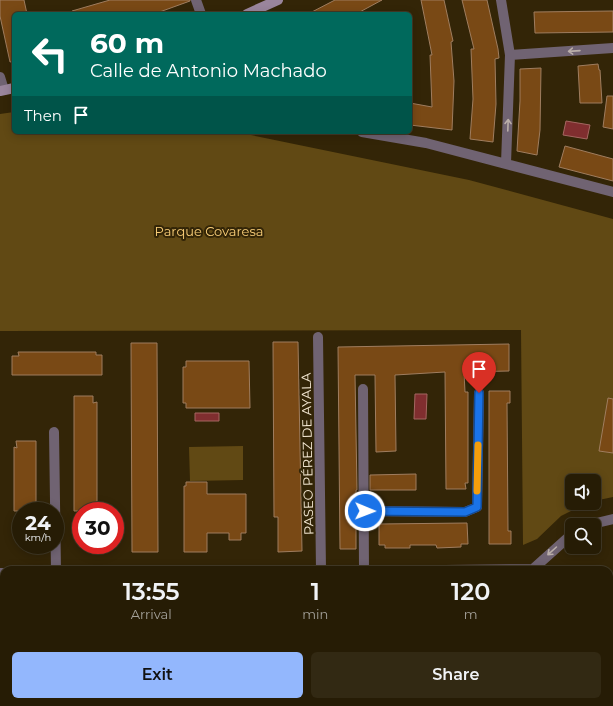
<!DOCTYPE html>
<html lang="en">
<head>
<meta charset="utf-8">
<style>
  :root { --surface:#261c05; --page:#322913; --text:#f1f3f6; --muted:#a4a19a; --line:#423a27; --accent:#93b7fd }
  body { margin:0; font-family:Montserrat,sans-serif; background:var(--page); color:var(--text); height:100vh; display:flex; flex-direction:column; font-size:15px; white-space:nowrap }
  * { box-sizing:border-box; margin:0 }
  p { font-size:13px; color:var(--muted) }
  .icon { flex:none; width:22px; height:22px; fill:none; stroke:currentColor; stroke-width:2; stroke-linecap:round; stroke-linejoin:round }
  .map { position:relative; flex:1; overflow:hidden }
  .details { position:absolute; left:0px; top:566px; width:613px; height:140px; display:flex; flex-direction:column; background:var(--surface); border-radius:12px 12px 0 0; box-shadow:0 2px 10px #0003,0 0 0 1px var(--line) }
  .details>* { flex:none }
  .hud { position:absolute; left:12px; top:12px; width:400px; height:122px; border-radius:6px; box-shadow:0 2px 10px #0003,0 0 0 1px var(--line); background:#00695c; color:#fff; overflow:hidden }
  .fabs { position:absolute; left:565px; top:474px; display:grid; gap:8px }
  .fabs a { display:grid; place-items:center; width:36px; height:36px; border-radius:6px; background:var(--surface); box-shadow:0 2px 10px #0003,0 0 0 1px var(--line); font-size:20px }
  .speed { position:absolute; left:12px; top:502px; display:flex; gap:8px; font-size:20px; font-weight:700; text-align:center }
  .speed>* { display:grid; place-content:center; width:52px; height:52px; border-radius:50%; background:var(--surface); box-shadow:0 2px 10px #0003,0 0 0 1px var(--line); line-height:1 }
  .speed small { font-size:10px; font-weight:400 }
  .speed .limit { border:6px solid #d22; background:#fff; color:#111 }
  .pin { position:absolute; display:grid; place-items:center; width:34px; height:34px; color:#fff; margin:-41px -17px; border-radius:50% 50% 50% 0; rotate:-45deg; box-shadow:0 0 4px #0007 }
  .pin .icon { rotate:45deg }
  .me { position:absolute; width:44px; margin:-22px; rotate:91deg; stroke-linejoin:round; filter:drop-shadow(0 0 3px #0008) }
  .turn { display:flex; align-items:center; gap:14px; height:84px; padding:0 12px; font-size:18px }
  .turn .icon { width:52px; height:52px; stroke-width:2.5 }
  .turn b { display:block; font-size:28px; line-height:34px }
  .then { display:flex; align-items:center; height:38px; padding:0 12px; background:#0003; gap:8px; font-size:15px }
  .eta { display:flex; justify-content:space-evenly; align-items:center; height:68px; text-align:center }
  .eta b { font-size:24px; font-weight:600; line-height:28px }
  .primary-button { display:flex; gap:8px; margin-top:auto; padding:8px 12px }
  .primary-button a { flex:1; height:46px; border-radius:6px; background:var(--accent); color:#111; font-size:16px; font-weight:600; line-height:46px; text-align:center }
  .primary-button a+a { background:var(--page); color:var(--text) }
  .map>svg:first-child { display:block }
  .green { fill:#614914 }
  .water { fill:#802e2f; stroke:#a46761 }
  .building { fill:#794915; stroke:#9f7d5f }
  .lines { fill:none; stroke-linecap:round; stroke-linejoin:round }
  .street { stroke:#706372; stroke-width:10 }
  .secondary { stroke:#9a859c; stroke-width:10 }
  .oneway { stroke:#baaea9 }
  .route-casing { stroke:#114b97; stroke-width:10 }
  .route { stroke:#1a73e8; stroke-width:7 }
  .slow { stroke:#f59e0b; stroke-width:7 }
  .labels { text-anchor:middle; stroke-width:4; stroke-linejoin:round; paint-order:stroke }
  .park-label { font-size:13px; fill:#face78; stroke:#332507 }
  .street-label { font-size:13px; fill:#f7ebd6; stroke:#332507 }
</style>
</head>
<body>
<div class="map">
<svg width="613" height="706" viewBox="0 0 613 706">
  <rect width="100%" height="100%" fill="#332507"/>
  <path class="green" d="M14 112V132H236L469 180 613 219V497L594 501V481H572V503H587L561 516 537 539 523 545 521 330 0 331V114Z
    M243 446V480L190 481 189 447Z"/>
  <path class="water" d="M566 121 590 125 587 139 563 135Z
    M415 394H427L426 419H414Z
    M195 413H219V421H195Z"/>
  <path class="building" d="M0 0H24L27 14H14V61L10 62 0 16Z
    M110 0H190V1L154 14H73L72 11Z
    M335 0H382L356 14H308Z
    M421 0H444L453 41 451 42 454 81 452 130 410 125V103L432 107 430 55H432Z
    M462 0H487L498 49 499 58 495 59 496 104 493 142 470 139 473 99 471 49H474Z
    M613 11V32L535 33 534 12Z
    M598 64 599 70H600L602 103H580L578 66Z
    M541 68 540 130 537 155 517 151 520 101V69Z
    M607 96H613V129L603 127Z
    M565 146 613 159V181L559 167Z
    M273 342H298L302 551 278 552V517H274Z
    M131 343H157L158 552H132Z
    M509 344V371L464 372 465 392H468V483H465L466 489H446L445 372 395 375 396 451 376 452 375 375H355L357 490H356V549H340L338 347Z
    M18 352H96V355H102V375H12V356H19Z
    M186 361H249L250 408H186V403H183V367H186Z
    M489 391H510V403H507L508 531H511V544H489Z
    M74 396H93V403L97 402V511H74Z
    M608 398 613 399V453L599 451Z
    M16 441H36V511H14V447L17 448Z
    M416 474V490H370V475Z
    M186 482H207V494H246V533H241V540H229V533H207V552H184V486H186Z
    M467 523 468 544H461V547L437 548 436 545H410V548H385V545H379V524Z"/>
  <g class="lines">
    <path class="street" d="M196 0 201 14
      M501 0 510 55 506 163
      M510 55 613 48
      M0 77 4 90
      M362 132 426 143 613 192
      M318 337 321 570
      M363 389 364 570
      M54 432 56 570
      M365 511 465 512 477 507 479 393
      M588 525 613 519
      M445 570 533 569 572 534
      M0 573H4
      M56 702V706
      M231 702V706
      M534 702V706
      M321 706V702"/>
    <path class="secondary" d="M247 14 278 0
      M0 91 14 88"/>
  </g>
  <defs><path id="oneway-shaft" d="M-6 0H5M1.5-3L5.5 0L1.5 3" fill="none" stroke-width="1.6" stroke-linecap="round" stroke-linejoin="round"/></defs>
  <g class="oneway">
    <use href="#oneway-shaft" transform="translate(574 51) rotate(176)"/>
    <use href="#oneway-shaft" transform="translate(508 125) rotate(-88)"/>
    <use href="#oneway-shaft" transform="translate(552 551) rotate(138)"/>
  </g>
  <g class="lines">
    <defs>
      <path id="route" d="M365 511 465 512 477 507 479 393"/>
    </defs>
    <use href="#route" class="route-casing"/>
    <use href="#route" class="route"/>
    <path class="slow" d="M477 491 478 445"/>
  </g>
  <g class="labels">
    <g class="park-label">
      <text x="209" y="236">Parque Covaresa</text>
    </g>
    <g class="street-label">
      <text transform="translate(307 454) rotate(-91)" y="5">PASEO PÉREZ DE AYALA</text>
    </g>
  </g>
</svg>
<div class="fabs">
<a><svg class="icon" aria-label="sound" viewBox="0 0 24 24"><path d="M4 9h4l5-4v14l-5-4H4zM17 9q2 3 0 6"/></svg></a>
<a><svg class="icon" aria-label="search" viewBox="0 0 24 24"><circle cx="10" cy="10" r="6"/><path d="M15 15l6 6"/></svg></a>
</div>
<div class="speed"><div>24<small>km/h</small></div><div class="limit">30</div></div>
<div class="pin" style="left:479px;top:393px;background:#d93025"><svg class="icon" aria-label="arrive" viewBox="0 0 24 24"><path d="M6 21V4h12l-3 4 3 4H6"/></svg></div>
<svg class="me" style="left:365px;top:511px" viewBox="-20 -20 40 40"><circle r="17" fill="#1a73e8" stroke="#fff" stroke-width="3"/><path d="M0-11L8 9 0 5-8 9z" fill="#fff"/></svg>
<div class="hud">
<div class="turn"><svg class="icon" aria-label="left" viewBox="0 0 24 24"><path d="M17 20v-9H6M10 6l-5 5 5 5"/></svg><div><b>60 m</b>Calle de Antonio Machado</div></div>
<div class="then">Then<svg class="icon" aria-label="arrive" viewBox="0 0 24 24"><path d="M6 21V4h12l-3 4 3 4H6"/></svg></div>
</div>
<section class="details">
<div class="eta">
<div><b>13:55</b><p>Arrival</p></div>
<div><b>1</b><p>min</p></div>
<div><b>120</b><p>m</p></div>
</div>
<div class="primary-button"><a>Exit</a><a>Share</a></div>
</section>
</div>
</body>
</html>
